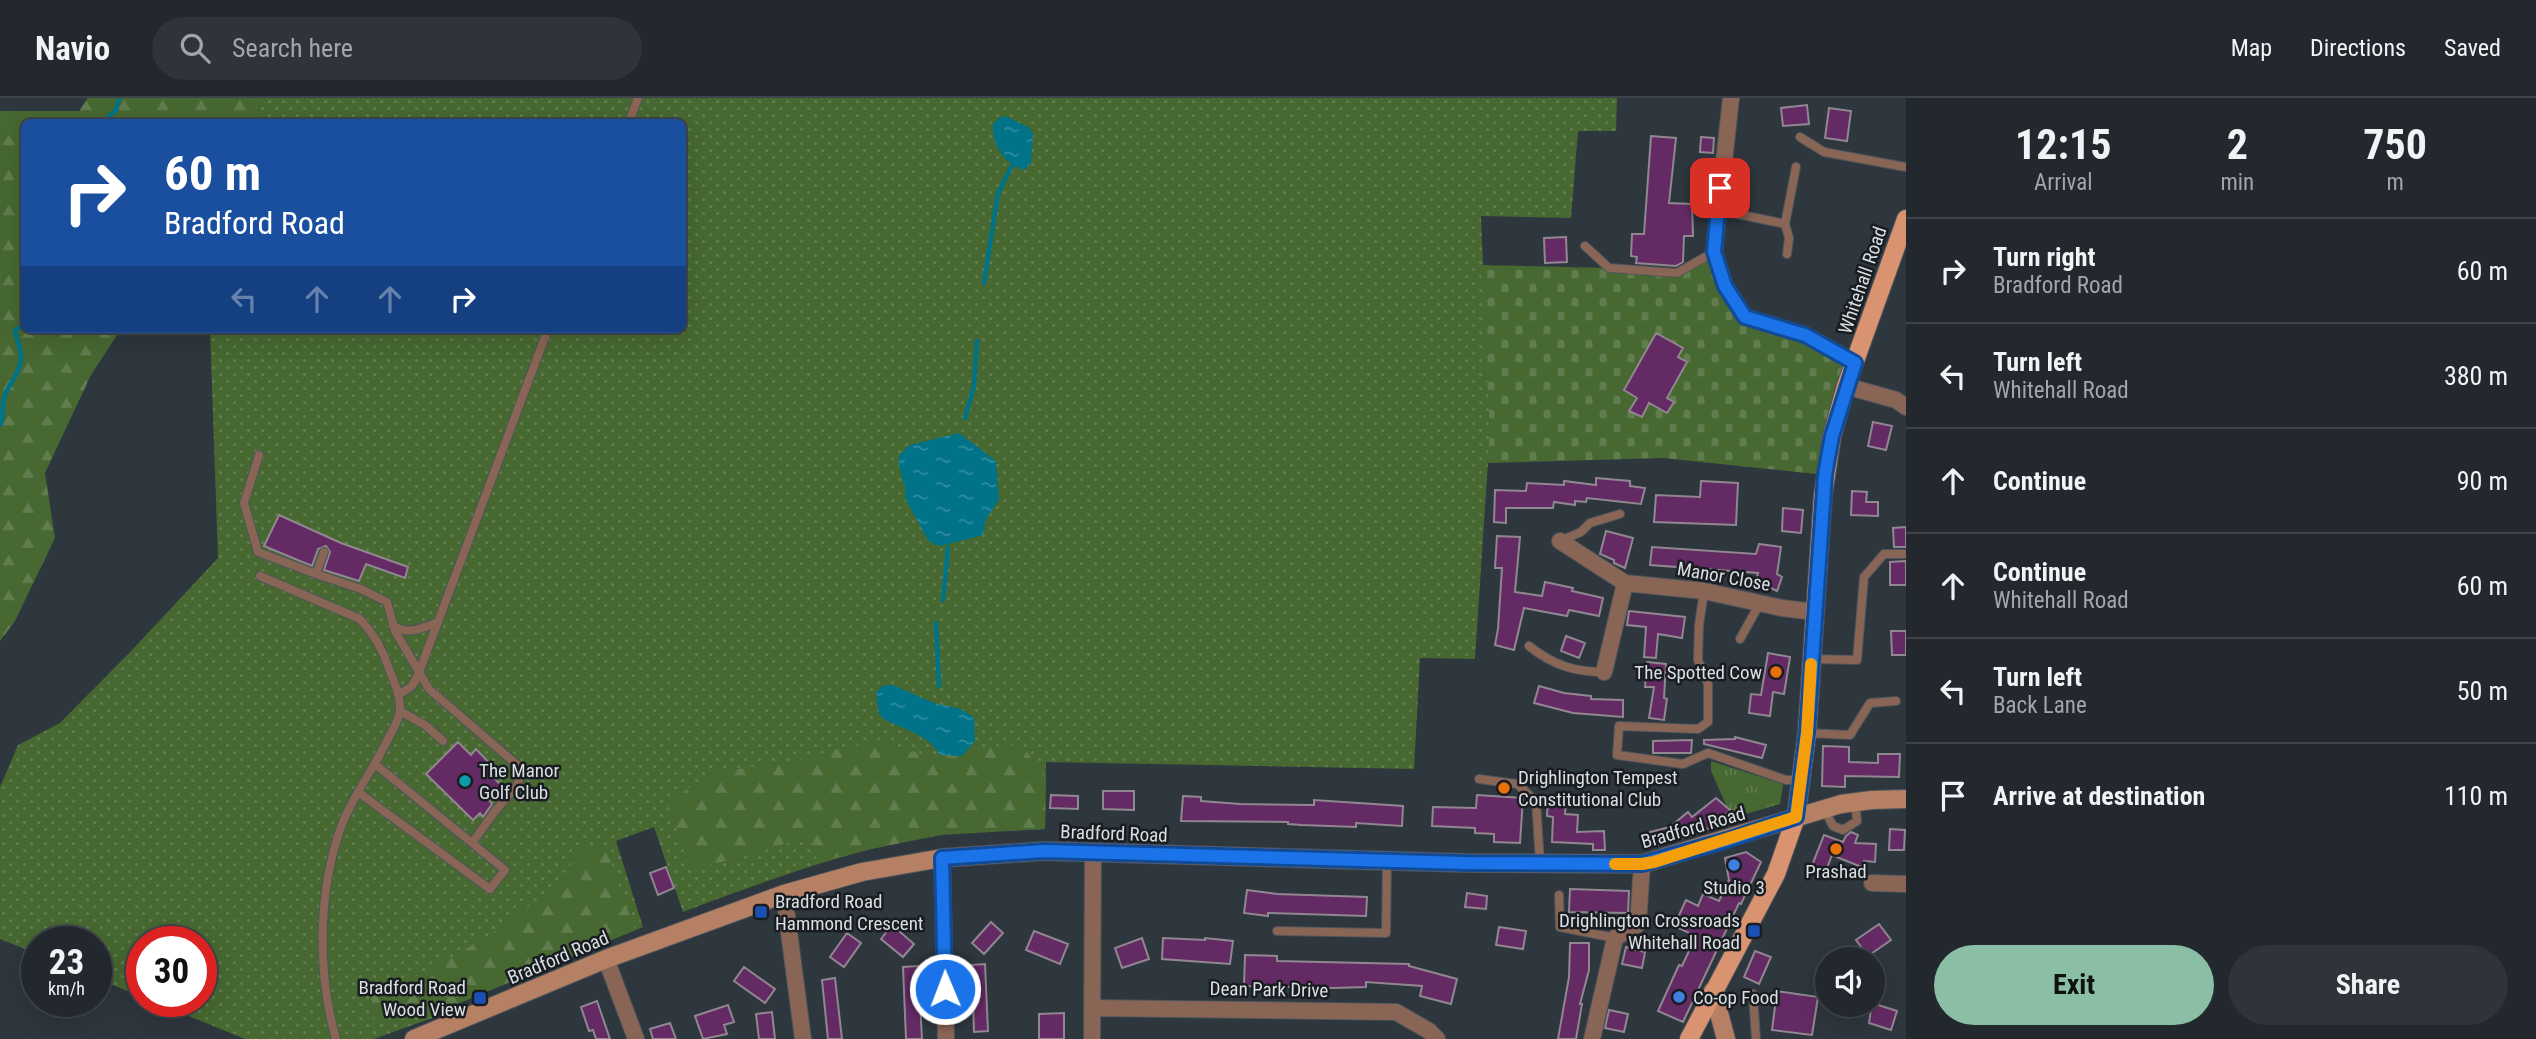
<!DOCTYPE html>
<html lang="en">
<head>
<meta charset="utf-8">
<style>
  :root { --surface:#22282e; --page:#2e343a; --text:#f1f3f6; --muted:#a2a6aa; --line:#3f444a; --accent:#8abfa5 }
  body { margin:0; font-family:"Roboto Condensed",sans-serif; background:var(--page); color:var(--text); height:100vh; display:flex; flex-direction:column; font-size:26px; white-space:nowrap }
  * { box-sizing:border-box; margin:0 }
  p { font-size:23px; color:var(--muted) }
  .icon { flex:none; width:38px; height:38px; fill:none; stroke:currentColor; stroke-width:2; stroke-linecap:round; stroke-linejoin:round }
  .map { position:relative; flex:1; overflow:hidden }
  .drawer { display:flex; flex-direction:column; background:var(--surface); width:630px }
  .drawer>* { flex:none }
  .guide { position:absolute; left:21px; top:21px; width:665px; height:214px; border-radius:10px; box-shadow:0 7px 28px #0002,0 0 0 2px var(--line); background:#1a4fa0; color:#fff; overflow:hidden }
  .controls { position:absolute; left:1815px; top:849px; display:grid; gap:14px }
  .controls a { display:grid; place-items:center; width:70px; height:70px; border-radius:50%; background:var(--surface); box-shadow:0 7px 28px #0002,0 0 0 2px var(--line); font-size:35px }
  .speed { position:absolute; left:21px; top:828px; display:flex; gap:14px; font-size:35px; font-weight:700; text-align:center }
  .speed>* { display:grid; place-content:center; width:91px; height:91px; border-radius:50%; background:var(--surface); box-shadow:0 7px 28px #0002,0 0 0 2px var(--line); line-height:1 }
  .speed small { font-size:18px; font-weight:400 }
  .speed .limit { border:10px solid #d22; background:#fff; color:#111 }
  .pin { position:absolute; display:grid; place-items:center; width:60px; height:60px; color:#fff; margin:-30px; border-radius:14px; box-shadow:0 4px 10px #0006 }
  .me { position:absolute; width:77px; margin:-38px; rotate:359deg; stroke-linejoin:round; filter:drop-shadow(0 0 5px #0008) }
  .turn { display:flex; align-items:center; gap:24px; height:147px; padding:0 28px; font-size:32px }
  .turn .icon { width:91px; height:91px; stroke-width:2.5 }
  .turn b { display:block; font-size:49px; line-height:60px }
  .lanes { display:flex; align-items:center; height:66px; padding:0 28px; background:#0003; justify-content:center; gap:35px; direction:ltr }
  .lanes .off { opacity:.35 }
  .eta { display:flex; justify-content:space-evenly; align-items:center; height:119px; text-align:center }
  .eta b { font-size:42px; font-weight:700; line-height:49px }
  .cta { display:flex; gap:14px; margin-top:auto; padding:14px 28px }
  .cta a { flex:1; height:80px; border-radius:42px; background:var(--accent); color:#111; font-size:28px; font-weight:700; line-height:80px; text-align:center }
  .cta a+a { background:var(--page); color:var(--text) }
  ul { padding:0; list-style:none }
  li { display:flex; align-items:center; gap:21px; height:105px; padding:0 28px; border-top:2px solid var(--line) }
  li div { flex:1 }
  li b { display:block; font-size:26px }
  li em { font-style:normal }
  header { display:flex; align-items:center; gap:42px; box-sizing:border-box; height:98px; padding:0 35px; background:var(--surface); border-bottom:2px solid var(--line) }
  header strong { font-size:33px }
  nav { display:flex; gap:38px; margin-inline-start:auto; font-size:24px }
  .search { width:490px; height:63px; background:var(--page); display:flex; align-items:center; gap:18px; box-sizing:border-box; padding:0 24px; border-radius:38px; color:var(--muted); font-size:26px }
  main { display:flex; flex:1; min-height:0 }
  .map>svg:first-child { display:block }
  .grass { fill:url(#grass-dots) }
  .forest { fill:url(#forest-firs) }
  .cemetery { fill:url(#cemetery-stones) }
  .park { fill:url(#park-tufts) }
  .water { fill:url(#water-ripples) }
  .lines { fill:none; stroke-linecap:round; stroke-linejoin:round }
  .stream { stroke:#007388; stroke-width:4.5 }
  .building { fill:#642a64; stroke:#908790; stroke-width:2 }
  .service-casing { stroke:#4d545c; stroke-width:10 }
  .minor-casing { stroke:#4d545c; stroke-width:18 }
  .secondary-casing { stroke:#4d545c; stroke-width:20 }
  .primary-casing { stroke:#4d545c; stroke-width:20 }
  .service { stroke:#886554; stroke-width:8 }
  .minor { stroke:#886554; stroke-width:16 }
  .secondary { stroke:#b58064; stroke-width:18 }
  .primary { stroke:#d99370; stroke-width:18 }
  .route-casing { stroke:#114b97; stroke-width:18 }
  .route { stroke:#1a73e8; stroke-width:12 }
  .slow { stroke:#f59e0b; stroke-width:12 }
  .food-dot { fill:#e8710a; stroke:#191d21; stroke-width:2.5 }
  .culture-dot { fill:#0f9aa8; stroke:#191d21; stroke-width:2.5 }
  .shop-dot { fill:#3f7fe0; stroke:#191d21; stroke-width:2.5 }
  .transit-dot { fill:#1a4fb4; stroke:#191d21; stroke-width:2.5 }
  .labels { text-anchor:middle; stroke-width:5; stroke-linejoin:round; paint-order:stroke }
  .street-label { font-size:19px; fill:#dadfe4; stroke:#191d21 }
  .poi-label { font-size:19px; fill:#dadfe4; stroke:#191d21; text-anchor:start }
</style>
</head>
<body>
<header>
<strong>Navio</strong>
<div class="search"><svg class="icon" aria-label="search" viewBox="0 0 24 24"><circle cx="10" cy="10" r="6"/><path d="M15 15l6 6"/></svg>Search here</div>
<nav><a>Map</a><a>Directions</a><a>Saved</a></nav>
</header>
<main>
<div class="map">
<svg width="1906" height="941" viewBox="0 0 1906 941">
  <defs>
    <pattern id="grass-dots" width="8" height="8" patternUnits="userSpaceOnUse" patternTransform="scale(1.75)"><rect width="8" height="8" fill="#476831"/><path d="M2 2h.1M6 6h.1" fill="none" stroke="#617d4f" stroke-width="1.8" stroke-linecap="round"/></pattern>
    <pattern id="forest-firs" width="22" height="20" patternUnits="userSpaceOnUse" patternTransform="scale(1.75)"><rect width="22" height="20" fill="#476831"/><path d="M5 1l3.5 6h-7zM16 11l3.5 6h-7z" fill="#617d4f"/></pattern>
    <pattern id="cemetery-stones" width="16" height="16" patternUnits="userSpaceOnUse" patternTransform="scale(1.75)"><rect width="16" height="16" fill="#476831"/><path d="M2 7V4a2 2 0 0 1 4 0v3zM10 15v-3a2 2 0 0 1 4 0v3z" fill="#617d4f"/></pattern>
    <pattern id="park-tufts" width="24" height="20" patternUnits="userSpaceOnUse" patternTransform="scale(1.75)"><rect width="24" height="20" fill="#476831"/><path d="M3 7l-1-3M5 7V3M7 7l1-3M15 17l-1-3M17 17v-4M19 17l1-3" fill="none" stroke="#617d4f"/></pattern>
    <pattern id="water-ripples" width="26" height="14" patternUnits="userSpaceOnUse" patternTransform="scale(1.75)"><rect width="26" height="14" fill="#007388"/><path d="M2 4q2-2 4 0t4 0M15 11q2-2 4 0t4 0" fill="none" stroke="#318d9e"/></pattern>
  </defs>
  <rect width="100%" height="100%" fill="#2e363e"/>
  <path class="grass" d="M262 0H1617L1616 33H1578L1571 120 1481 118 1490 334 1475 561 1420 560 1414 671 1046 664 1045 731C1010 733 973 732 938 737 849 752 768 782 683 814L654 729 616 743 643 829 445 911 435 919 374 941H245L152 903H201V844H142V899L96 880V844H37V856L0 841V689L18 647 60 625 133 551 218 460 210 231H682V24H255Z"/>
  <path class="forest" d="M88 0H262L255 24H24V231H121L91 277 45 375 55 440 15 523 0 543V13H79Z
    M881 644 922 656 962 658 968 651 1012 647 1026 653 1046 679 1045 731 941 737 851 755 818 765 808 739 691 773 668 706 692 687 717 674 790 664 841 650Z
    M605 747 635 832 445 911 403 917 375 925 371 898C396 890 417 878 440 865 494 836 547 804 582 751Z"/>
  <path class="cemetery" d="M1714 154 1745 219 1855 265 1825 377 1663 360 1487 365 1490 334 1481 167 1609 170 1677 175Z"/>
  <path class="park" d="M1711 663 1783 686 1780 706 1732 720 1711 673Z"/>
  <path class="water" d="M1005 18 1028 29 1033 35 1031 65 1024 72C1004 65 992 48 993 26L999 20Z
    M959 335 996 363 999 402 986 421 983 437 941 448 934 446 928 442 905 400C907 385 897 373 899 357L910 347Z
    M893 587 931 604 960 611 974 619 975 643 962 658 940 657 931 645 915 635 885 622 879 616 876 595 882 588Z"/>
  <g class="lines">
    <path class="stream" d="M103 24 116 12 119 0
      M984 185 998 95 1012 68
      M965 320 974 288 977 243
      M0 327C5 317 1 310 4 300 8 286 21 275 21 259 21 250 16 241 15 232L24 227
      M943 502 948 450
      M936 525 939 588"/>
  </g>
  <path class="building" d="M1807 7 1809 26 1783 28 1781 10Z
    M1829 10 1851 13 1847 43 1825 40Z
    M1651 38 1676 40 1669 105 1692 106 1693 138H1684L1683 164 1676 168 1636 165 1637 159 1631 158 1632 136H1644Z
    M1701 39 1714 40 1713 55 1700 54Z
    M1566 139 1567 164 1545 165 1544 140Z
    M1656 235 1683 250 1678 259 1687 264 1667 300 1674 304 1667 315 1649 305 1642 319 1629 313 1637 300 1624 292Z
    M1873 324 1892 328 1886 352 1868 348Z
    M1596 380 1630 383V388L1645 390 1641 406 1587 400 1586 404 1575 403V407L1554 404 1553 410H1506V425L1494 424 1495 392 1526 393 1527 385 1564 387V383L1596 387Z
    M1701 383 1738 385 1736 427 1654 424 1656 397 1700 399Z
    M1852 393 1867 394 1866 404H1878V418L1851 417Z
    M1783 410 1803 412 1801 435 1782 433Z
    M279 417 341 445 408 469 405 480 366 466 359 483 324 472 330 454 326 448 318 451 312 468 264 448Z
    M1906 429V449H1894L1893 430Z
    M1606 433 1633 440 1625 470 1614 465V462L1600 456Z
    M1497 438 1520 439 1515 494 1542 498 1545 484 1573 490 1572 493 1603 500 1599 518 1569 512 1567 518 1524 510 1514 552 1495 547 1498 531 1502 470H1495Z
    M1759 446 1781 449 1777 476 1782 479 1777 493 1756 483 1758 475 1650 467 1652 449 1756 456Z
    M1906 463V487H1890V464Z
    M1629 513 1685 519 1682 540 1658 536 1656 560 1644 559 1646 529 1627 527Z
    M1891 533H1906V557H1892Z
    M1566 538 1585 545 1579 560 1561 553Z
    M1768 555 1790 559 1784 596 1773 594 1770 618 1749 615 1751 596 1761 597Z
    M1647 564 1666 566 1664 600 1667 601 1664 622 1649 620 1654 589H1645Z
    M1539 588 1564 595 1591 598V601L1623 602V619L1573 615 1534 605Z
    M1735 639 1766 647 1762 660 1704 646V642L1735 641Z
    M1692 642 1691 655H1653V643Z
    M458 644 471 657 476 651 496 672 491 677 503 689 489 702 492 706 483 719 480 715 473 722 426 676Z
    M1823 648 1849 649V664L1878 665V656H1900L1899 679 1845 678V689L1822 688Z
    M1103 693H1134V712L1103 711Z
    M1051 697 1078 698V711L1050 710Z
    M1477 697 1523 700 1520 745 1494 744V736L1475 735V730L1432 728 1433 709 1476 710Z
    M1183 698 1201 699V703L1240 706 1314 707V702L1403 708 1402 728 1356 725V729L1302 727 1288 726V724L1181 723Z
    M1548 700 1566 701 1565 716 1578 717 1577 734 1604 733 1605 752H1593V746L1552 744 1553 719 1547 718Z
    M1716 700 1730 712 1714 728 1692 737 1652 748 1650 734 1670 729 1688 714 1692 719Z
    M1890 731 1905 732 1904 752H1889Z
    M1851 734 1858 737 1855 745 1876 746 1875 764 1864 763V770L1832 757 1825 775 1811 770 1824 737 1843 744 1846 738Z
    M1746 754 1761 764 1741 806 1739 805 1683 924 1658 913 1679 867 1682 868 1696 838 1674 828 1686 802 1698 808 1703 796 1719 803 1729 782 1725 760Z
    M666 769 674 790 658 797 650 775Z
    M1570 791 1629 793 1628 815 1569 814Z
    M1247 792 1277 796 1367 799 1366 818 1268 815V818L1244 815Z
    M1467 795 1487 798 1486 811 1465 809Z
    M991 824 1003 835 984 856 972 845Z
    M1879 826 1891 842 1868 858 1856 842Z
    M892 827 914 846 903 859 881 841Z
    M1499 829 1526 833 1523 851 1496 847Z
    M1034 833 1068 846 1060 866 1026 852Z
    M847 835 861 845 844 869 830 859Z
    M1142 840 1149 861 1122 870 1115 850Z
    M1163 840 1205 842V840L1233 843 1230 866 1162 861Z
    M1570 845H1589V872L1580 906H1582L1576 941H1558L1569 879Z
    M1626 849 1645 854 1642 870 1622 866Z
    M1755 853 1771 859 1759 886 1744 879Z
    M1245 857 1277 858V863L1409 866V868L1457 881 1451 906 1420 898 1422 888 1366 884V889L1334 890 1244 888Z
    M985 866 988 933 974 934 972 867Z
    M918 868 922 941H906L903 869Z
    M744 869 775 891 765 905 734 883Z
    M835 880 842 941H828L822 882Z
    M1777 893 1818 899 1812 937 1772 932Z
    M597 903 610 941H596L593 932 589 933 581 909Z
    M1872 905 1897 913 1891 932 1869 925Z
    M728 907 734 924 724 927 727 936 703 941 695 918Z
    M1609 912 1628 916 1624 934 1605 930Z
    M772 914 775 941H759L756 916Z
    M1064 915V941H1039V916Z
    M670 925 676 941H653L650 931Z"/>
  <g class="lines">
    <defs>
      <path id="service" d="M629 24 638 0
        M1800 39 1824 54 1906 69
        M1718 112 1785 126 1789 140 1787 156
        M1785 126 1796 69
        M1585 148 1609 170 1677 175 1714 154
        M259 357 244 405 258 454 316 476
        M1560 443 1581 434 1590 425 1620 416
        M324 454 316 476 361 491 387 504 395 533 429 591 522 671 517 688 495 713 472 745
        M260 478 360 521C374 536 383 552 389 571 394 584 401 598 400 612 399 620 394 630 390 637 374 672 348 703 337 741 318 804 318 878 336 941
        M1704 493 1699 527 1698 562 1708 586V624L1698 631 1619 628 1617 657 1683 666 1708 655 1786 682H1800
        M393 527C406 538 423 530 438 524
        M1740 541 1760 505
        M1529 548C1553 567 1574 574 1604 574
        M1812 561 1857 562 1864 479 1884 456H1906
        M398 597 412 588 418 577 548 231
        M400 613 425 627 443 643
        M1807 635 1850 637 1870 605 1896 603
        M1479 681 1517 686 1536 703 1540 765
        M358 694 490 791 505 772 375 666
        M1824 711 1833 728 1843 732 1857 723 1855 704
        M1559 797 1560 829 1615 840
        M1277 833 1386 835 1387 763
        M1753 896 1756 941"/>
      <path id="minor" d="M1731 0 1714 154 1725 188 1745 219 1805 237 1855 265
        M1846 288 1896 302 1906 309
        M1560 443 1625 485
        M1604 574 1625 485 1704 493 1782 510 1815 514
        M942 760 946 941
        M1872 785 1906 786
        M784 796 803 941
        M606 861 636 941
        M1092 910 1396 914 1429 933 1437 941
        M1092 941 1093 755
        M1592 941 1615 840 1638 826 1642 766"/>
      <path id="secondary" d="M1713 893 1726 941
        M414 941 606 861 784 796 862 774 942 760 1044 753 1466 765 1642 766 1841 706 1872 702 1906 701"/>
      <path id="primary" d="M1689 941 1776 776 1796 719 1807 635 1823 397 1832 338 1846 288 1906 121"/>
    </defs>
    <use href="#service" class="service-casing"/>
    <use href="#minor" class="minor-casing"/>
    <use href="#secondary" class="secondary-casing"/>
    <use href="#primary" class="primary-casing"/>
    <use href="#service" class="service"/>
    <use href="#minor" class="minor"/>
    <use href="#secondary" class="secondary"/>
    <use href="#primary" class="primary"/>
  </g>
  <g class="lines">
    <defs>
      <path id="route" d="M945 891 942 760 1044 753 1466 765 1642 766 1727 742 1796 719 1807 635 1825 377 1832 338 1855 265 1805 237 1745 219 1725 188 1714 154 1720 90"/>
    </defs>
    <use href="#route" class="route-casing"/>
    <use href="#route" class="route"/>
    <path class="slow" d="M1615 766H1642L1654 764 1796 719 1807 635 1811 566"/>
  </g>
  <g class="food-dot">
    <circle cx="1776" cy="574" r="7"/>
    <circle cx="1504" cy="690" r="7"/>
    <circle cx="1836" cy="751" r="7"/>
  </g>
  <circle class="culture-dot" cx="465" cy="683" r="7"/>
  <g class="shop-dot">
    <circle cx="1734" cy="767" r="7"/>
    <circle cx="1679" cy="899" r="7"/>
  </g>
  <g class="transit-dot">
    <rect x="754" y="807" width="14" height="14" rx="3.5"/>
    <rect x="1747" y="826" width="14" height="14" rx="3.5"/>
    <rect x="473" y="893" width="14" height="14" rx="3.5"/>
  </g>
  <g class="labels">
    <g class="street-label">
      <text transform="translate(1862 182) rotate(-71)" y="7">Whitehall Road</text>
      <text transform="translate(1724 478) rotate(10)" y="7">Manor Close</text>
      <text transform="translate(1693 729) rotate(-16)" y="7">Bradford Road</text>
      <text transform="translate(1114 735) rotate(2)" y="7">Bradford Road</text>
      <text transform="translate(558 859) rotate(-23)" y="7">Bradford Road</text>
      <text transform="translate(1269 891) rotate(1)" y="7">Dean Park Drive</text>
    </g>
    <g class="poi-label">
      <text x="1762" y="581" text-anchor="end">The Spotted Cow</text>
      <text x="479" y="679">The Manor<tspan x="479" dy="22">Golf Club</tspan></text>
      <text x="1518" y="686">Drighlington Tempest<tspan x="1518" dy="22">Constitutional Club</tspan></text>
      <text x="1836" y="780" text-anchor="middle">Prashad</text>
      <text x="1734" y="796" text-anchor="middle">Studio 3</text>
      <text x="775" y="810">Bradford Road<tspan x="775" dy="22">Hammond Crescent</tspan></text>
      <text x="1740" y="829" text-anchor="end">Drighlington Crossroads<tspan x="1740" dy="22">Whitehall Road</tspan></text>
      <text x="466" y="896" text-anchor="end">Bradford Road<tspan x="466" dy="22">Wood View</tspan></text>
      <text x="1693" y="906">Co-op Food</text>
    </g>
  </g>
</svg>
<div class="controls">
<a><svg class="icon" aria-label="sound" viewBox="0 0 24 24"><path d="M4 9h4l5-4v14l-5-4H4zM17 9q2 3 0 6"/></svg></a>
</div>
<div class="speed"><div>23<small>km/h</small></div><div class="limit">30</div></div>
<div class="pin" style="left:1720px;top:90px;background:#d93025"><svg class="icon" aria-label="arrive" viewBox="0 0 24 24"><path d="M6 21V4h12l-3 4 3 4H6"/></svg></div>
<svg class="me" style="left:945px;top:891px" viewBox="-20 -20 40 40"><circle r="17" fill="#1a73e8" stroke="#fff" stroke-width="3"/><path d="M0-11L8 9 0 5-8 9z" fill="#fff"/></svg>
<div class="guide">
<div class="turn"><svg class="icon" aria-label="right" viewBox="0 0 24 24"><path d="M7 20v-9h11M14 6l5 5-5 5"/></svg><div><b>60 m</b>Bradford Road</div></div>
<div class="lanes"><svg class="icon off" aria-label="left" viewBox="0 0 24 24"><path d="M17 20v-9H6M10 6l-5 5 5 5"/></svg><svg class="icon off" aria-label="ahead" viewBox="0 0 24 24"><path d="M12 20V5M6 11l6-6 6 6"/></svg><svg class="icon off" aria-label="ahead" viewBox="0 0 24 24"><path d="M12 20V5M6 11l6-6 6 6"/></svg><svg class="icon" aria-label="right" viewBox="0 0 24 24"><path d="M7 20v-9h11M14 6l5 5-5 5"/></svg></div>
</div>
</div>
<section class="drawer">
<div class="eta">
<div><b>12:15</b><p>Arrival</p></div>
<div><b>2</b><p>min</p></div>
<div><b>750</b><p>m</p></div>
</div>
<ul>
<li><svg class="icon" aria-label="right" viewBox="0 0 24 24"><path d="M7 20v-9h11M14 6l5 5-5 5"/></svg><div><b>Turn right</b><p>Bradford Road</p></div><em>60 m</em></li>
<li><svg class="icon" aria-label="left" viewBox="0 0 24 24"><path d="M17 20v-9H6M10 6l-5 5 5 5"/></svg><div><b>Turn left</b><p>Whitehall Road</p></div><em>380 m</em></li>
<li><svg class="icon" aria-label="ahead" viewBox="0 0 24 24"><path d="M12 20V5M6 11l6-6 6 6"/></svg><div><b>Continue</b></div><em>90 m</em></li>
<li><svg class="icon" aria-label="ahead" viewBox="0 0 24 24"><path d="M12 20V5M6 11l6-6 6 6"/></svg><div><b>Continue</b><p>Whitehall Road</p></div><em>60 m</em></li>
<li><svg class="icon" aria-label="left" viewBox="0 0 24 24"><path d="M17 20v-9H6M10 6l-5 5 5 5"/></svg><div><b>Turn left</b><p>Back Lane</p></div><em>50 m</em></li>
<li><svg class="icon" aria-label="arrive" viewBox="0 0 24 24"><path d="M6 21V4h12l-3 4 3 4H6"/></svg><div><b>Arrive at destination</b></div><em>110 m</em></li>
</ul>
<div class="cta"><a>Exit</a><a>Share</a></div>
</section>
</main>
</body>
</html>
